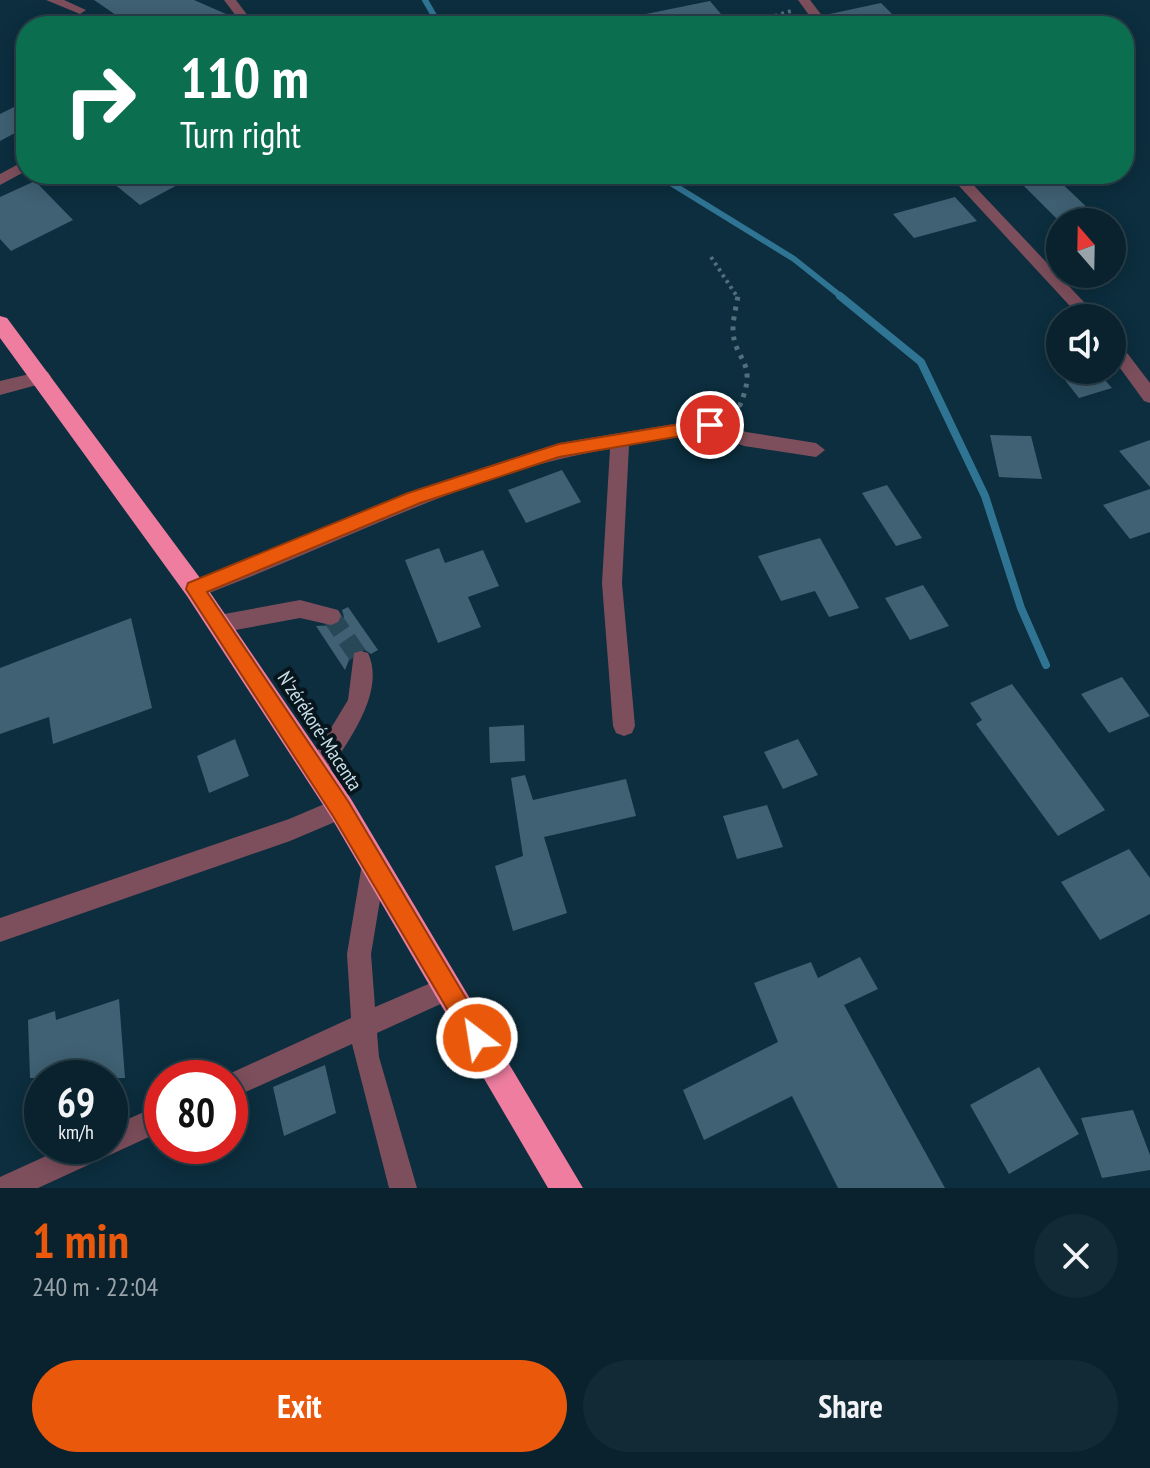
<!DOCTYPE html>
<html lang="en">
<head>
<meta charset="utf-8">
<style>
  :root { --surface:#09222e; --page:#122a36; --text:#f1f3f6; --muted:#99a4aa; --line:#293f4a; --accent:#ea580c }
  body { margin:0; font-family:"PT Sans Narrow",sans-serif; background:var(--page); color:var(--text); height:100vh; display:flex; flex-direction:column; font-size:30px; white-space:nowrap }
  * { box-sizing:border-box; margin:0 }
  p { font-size:26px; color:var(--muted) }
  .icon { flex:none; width:44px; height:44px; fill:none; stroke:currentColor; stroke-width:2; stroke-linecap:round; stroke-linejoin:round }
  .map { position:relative; height:1188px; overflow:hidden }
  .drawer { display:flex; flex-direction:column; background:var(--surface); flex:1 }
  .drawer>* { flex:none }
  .top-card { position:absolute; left:16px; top:16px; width:1118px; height:168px; border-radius:32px; box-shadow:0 4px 20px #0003,0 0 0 2px var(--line); background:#0b6e4f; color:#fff; overflow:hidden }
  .needle { width:52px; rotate:340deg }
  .fabs { position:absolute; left:1046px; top:208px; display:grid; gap:16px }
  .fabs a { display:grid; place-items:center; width:80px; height:80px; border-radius:50%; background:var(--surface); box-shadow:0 4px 20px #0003,0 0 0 2px var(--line); font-size:40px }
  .speed { position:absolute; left:24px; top:1060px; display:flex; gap:16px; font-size:40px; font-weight:700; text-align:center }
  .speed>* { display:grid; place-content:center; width:104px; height:104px; border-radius:50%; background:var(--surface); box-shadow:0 4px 20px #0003,0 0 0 2px var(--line); line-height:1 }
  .speed small { font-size:20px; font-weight:400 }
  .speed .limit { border:12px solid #d22; background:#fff; color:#111 }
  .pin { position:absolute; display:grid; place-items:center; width:68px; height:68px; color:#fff; margin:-34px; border:4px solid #fff; border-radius:50%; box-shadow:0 2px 8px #0007 }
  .me { position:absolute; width:88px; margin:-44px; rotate:329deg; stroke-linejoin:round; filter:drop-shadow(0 0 6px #0008) }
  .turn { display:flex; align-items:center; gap:28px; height:168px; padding:0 32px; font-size:36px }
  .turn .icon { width:104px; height:104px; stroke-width:2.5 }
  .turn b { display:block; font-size:56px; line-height:68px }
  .round { display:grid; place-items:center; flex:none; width:84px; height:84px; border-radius:42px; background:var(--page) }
  .head { display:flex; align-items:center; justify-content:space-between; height:136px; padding:0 32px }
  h1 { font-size:48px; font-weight:600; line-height:60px; color:var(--accent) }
  .primary-button { display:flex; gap:16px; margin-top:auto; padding:16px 32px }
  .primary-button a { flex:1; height:92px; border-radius:48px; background:var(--accent); color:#fff; font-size:32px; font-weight:600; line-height:92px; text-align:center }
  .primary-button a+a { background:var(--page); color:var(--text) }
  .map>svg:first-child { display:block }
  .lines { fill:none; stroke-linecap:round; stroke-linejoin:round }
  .stream-far1 { stroke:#307494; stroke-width:6 }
  .stream { stroke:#307494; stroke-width:8 }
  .building { fill:#3f6173 }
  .minor-tunnel { stroke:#294857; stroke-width:19; stroke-dasharray:19 9; stroke-linecap:butt }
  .path-far1 { stroke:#526f7c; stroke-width:4; stroke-dasharray:3 4; stroke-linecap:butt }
  .path { stroke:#526f7c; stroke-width:5; stroke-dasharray:4 6; stroke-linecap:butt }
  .minor { fill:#7d4f5c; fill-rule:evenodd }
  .highway { fill:#ee7da0; fill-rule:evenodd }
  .route { fill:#ea580c; stroke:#983908; stroke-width:2 }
  .labels { text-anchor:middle; stroke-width:8; stroke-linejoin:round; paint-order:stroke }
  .street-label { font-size:20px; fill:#cbdde7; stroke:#07151c }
</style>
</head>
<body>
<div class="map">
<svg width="1150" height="1188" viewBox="0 0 1150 1188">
  <rect width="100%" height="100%" fill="#0c2e3e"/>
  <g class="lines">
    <path class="stream-far1" d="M425 0 440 26
      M656 174 794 259 843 298"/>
    <path class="stream" d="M840 296 921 362 985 496 1021 608 1046 665"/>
  </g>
  <path class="building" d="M94 0H194L233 17 231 26H132Z
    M710 1 731 26H642L641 15Z
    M881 3 904 26H833L825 15Z
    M26 101V127L0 141V114Z
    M102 174H198L140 205Z
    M1012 174H1052L1095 215 1060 222Z
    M35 181 73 220 11 251 0 239V197Z
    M955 197 977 221 914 238 893 214Z
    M1057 370H1096L1112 388 1079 398Z
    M990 435 1031 436 1042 479 999 477Z
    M1150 440V487L1119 451Z
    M562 470 581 502 526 523 508 490Z
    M887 485 922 538 896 546 862 493Z
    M1150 489V532L1130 539 1103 505Z
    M820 538 844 581 859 608 829 617 815 591 781 601 758 556Z
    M439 548 445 563 483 550 499 586 468 597 481 627 438 643 405 560Z
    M923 585 949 626 910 640 885 598Z
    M348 607 378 650 371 654 362 648 353 650 345 670 316 626 339 625 344 617 342 610Z
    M131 618 152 708 53 744 49 717 0 734V668Z
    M1122 677 1150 716 1109 733 1081 694Z
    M1012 684 1105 810 1058 836 976 724 982 720 970 703Z
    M524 725 525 761 490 763 489 727Z
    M235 739 249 776 209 793 197 756Z
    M798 739 818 775 783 789 764 752Z
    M525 775 533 800 626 779 636 816 544 837 567 913 513 931 495 866 523 856 511 778Z
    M767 805 783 847 737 859 723 816Z
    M1129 849 1150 878V914L1100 940 1061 882Z
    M860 957 878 989 844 1005 945 1188H838L792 1096 704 1140 683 1090 778 1042 754 983 811 962 818 978Z
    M119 999 125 1078H30L28 1020 55 1011 56 1020Z
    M325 1065 336 1113 284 1136 273 1087Z
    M1039 1067 1079 1134 1009 1174 970 1105Z
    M1133 1110 1150 1155V1170L1102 1178 1081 1118Z"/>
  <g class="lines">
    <path class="minor-tunnel" d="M331 616 361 660"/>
    <path class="path-far1" d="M741 26 791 11
      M711 257 738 298"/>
    <path class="path" d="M729 409 740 405C759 360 734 362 733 330 733 319 736 307 738 296"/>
    <path class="minor" d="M46 0H64L86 10 80 14Z
      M224 0H236L248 16 246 26H234L236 16Z
      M798 0H810L830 26H817Z
      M26 160V171L0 185V174Z
      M948 174H963L1099 318H1081Z
      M1112 339 1118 341 1150 383V403L1144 401 1112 357Z
      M42 371 48 372 51 377 48 382 0 395V381Z
      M710 418 746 432 816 443 825 450 816 457 744 446 709 432 629 445 622 583 635 726 632 733 624 736 616 733 613 726 602 583 610 449C464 473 334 548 195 598L188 595 185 589 188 583 407 493 559 443Z
      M300 600 338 610 341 616 338 622 331 625 300 618 219 633 212 630 209 624 212 618 219 615Z
      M361 651 368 653C387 694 344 746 324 779L316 782 308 779 305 771 348 700 354 653Z
      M341 797 349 800 352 808 349 816 290 841 0 942V918L289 819Z
      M374 852 382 856 386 864 371 954 375 1007 447 976 456 979 459 988 456 997 377 1033 379 1057 417 1188H389L352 1044 230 1099V1078H220L351 1018 347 954 362 864 366 856Z
      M162 1104V1131L38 1188H0V1177L68 1146H110V1127Z"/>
    <path class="highway" d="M0 316 7 318 203 582 351 799 583 1188H548L331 817 187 596 0 338Z"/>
  </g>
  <path class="route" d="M710 419 716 421V430L559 457 420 503 207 592 348 801 485 1030 488 1038 485 1046 477 1050 469 1046 333 816 186 589 188 583 408 493 559 444Z"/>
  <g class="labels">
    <g class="street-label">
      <text transform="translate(320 731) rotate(57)" y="7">N'zérékoré-Macenta</text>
    </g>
  </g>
</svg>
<div class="fabs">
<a><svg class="needle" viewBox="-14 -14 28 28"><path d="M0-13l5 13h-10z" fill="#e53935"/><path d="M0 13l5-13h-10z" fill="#99a4aa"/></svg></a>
<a><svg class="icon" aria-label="sound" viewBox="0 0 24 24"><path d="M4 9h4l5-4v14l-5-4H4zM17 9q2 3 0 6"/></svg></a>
</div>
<div class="speed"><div>69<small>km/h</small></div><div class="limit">80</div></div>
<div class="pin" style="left:710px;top:425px;background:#d93025"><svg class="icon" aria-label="arrive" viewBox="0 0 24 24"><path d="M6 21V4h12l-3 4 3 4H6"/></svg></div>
<svg class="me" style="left:477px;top:1038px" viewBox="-20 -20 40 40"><circle r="17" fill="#ea580c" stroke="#fff" stroke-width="3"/><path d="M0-11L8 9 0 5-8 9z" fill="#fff"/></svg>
<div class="top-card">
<div class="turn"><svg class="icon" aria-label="right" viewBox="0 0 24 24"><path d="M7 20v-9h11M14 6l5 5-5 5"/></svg><div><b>110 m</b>Turn right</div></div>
</div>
</div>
<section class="drawer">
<div class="head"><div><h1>1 min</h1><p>240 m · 22:04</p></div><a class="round"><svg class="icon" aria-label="close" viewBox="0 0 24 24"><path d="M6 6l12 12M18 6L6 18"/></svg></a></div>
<div class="primary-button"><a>Exit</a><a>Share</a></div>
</section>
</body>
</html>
